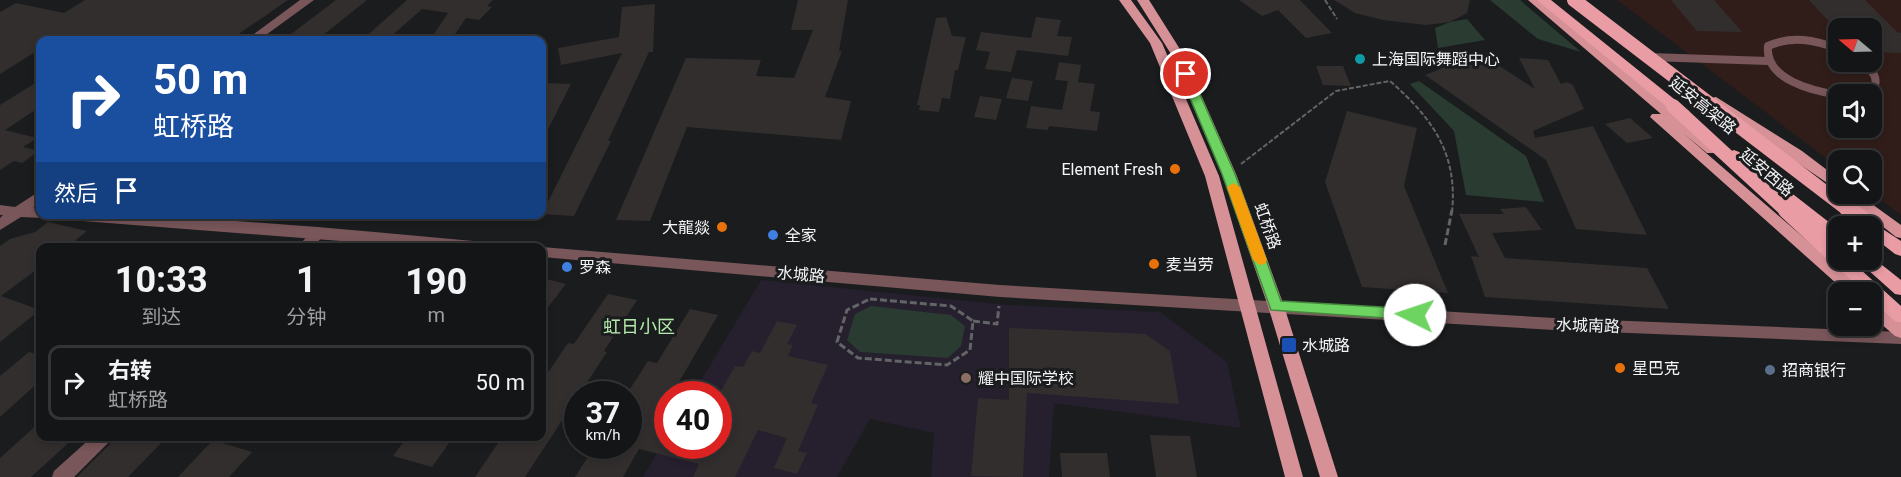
<!DOCTYPE html>
<html lang="zh">
<head>
<meta charset="utf-8">
<style>
  :root { --surface:#141516; --page:#212223; --text:#f1f3f6; --muted:#9d9fa1; --line:#333435 }
  body { margin:0; font-family:Roboto,"Noto Sans SC",sans-serif; background:var(--page); color:var(--text); height:100vh; display:flex; flex-direction:column; font-size:22px; white-space:nowrap }
  * { box-sizing:border-box; margin:0 }
  p { font-size:20px; color:var(--muted) }
  .icon { flex:none; width:33px; height:33px; fill:none; stroke:currentColor; stroke-width:2; stroke-linecap:round; stroke-linejoin:round }
  .map { position:relative; flex:1; overflow:hidden }
  .side { position:absolute; left:36px; top:243px; width:510px; height:198px; display:flex; flex-direction:column; background:var(--surface); border-radius:12px; box-shadow:0 3px 9px #0003,0 0 0 2px var(--line) }
  .side>* { flex:none }
  .banner { position:absolute; left:36px; top:36px; width:510px; height:183px; border-radius:12px; box-shadow:0 3px 9px #0003,0 0 0 2px var(--line); background:#1a4fa0; color:#fff; overflow:hidden }
  .needle { width:39px; rotate:289deg }
  .fabs { position:absolute; left:1828px; top:18px; display:grid; gap:12px }
  .fabs a { display:grid; place-items:center; width:54px; height:54px; border-radius:12px; background:var(--surface); box-shadow:0 3px 9px #0003,0 0 0 2px var(--line); font-size:30px }
  .speed { position:absolute; left:564px; top:381px; display:flex; gap:12px; font-size:30px; font-weight:700; text-align:center }
  .speed>* { display:grid; place-content:center; width:78px; height:78px; border-radius:50%; background:var(--surface); box-shadow:0 3px 9px #0003,0 0 0 2px var(--line); line-height:1 }
  .speed small { font-size:15px; font-weight:400 }
  .speed .limit { border:9px solid #d22; background:#fff; color:#111 }
  .pin { position:absolute; display:grid; place-items:center; width:51px; height:51px; color:#fff; margin:-26px; border:3px solid #fff; border-radius:50%; box-shadow:0 2px 6px #0007 }
  .me { position:absolute; width:66px; margin:-33px; rotate:274deg; stroke-linejoin:round; filter:drop-shadow(0 0 4px #0008) }
  .turn { display:flex; align-items:center; gap:21px; height:126px; padding:0 18px; font-size:27px }
  .turn .icon { width:78px; height:78px; stroke-width:2.5 }
  .turn b { display:block; font-size:42px; line-height:51px }
  .then { display:flex; align-items:center; height:57px; padding:0 18px; background:#0003; gap:12px; font-size:22px }
  .eta { display:flex; justify-content:space-evenly; align-items:center; height:102px; text-align:center }
  .eta b { font-size:36px; font-weight:700; line-height:42px }
  ul { padding:0; list-style:none }
  li { display:flex; align-items:center; gap:18px; height:75px; margin:0 12px 9px; padding:0 6px; border:3px solid var(--line); border-radius:12px }
  li div { flex:1 }
  li b { display:block; font-size:22px }
  li em { font-style:normal }
  .map>svg:first-child { display:block }
  .commercial { fill:#301d1a; fill-rule:evenodd }
  .education { fill:#261f2e }
  .green { fill:#2a3b31 }
  .building { fill:#322e2d }
  .lines { fill:none; stroke-linecap:round; stroke-linejoin:round }
  .path-far1 { stroke:#626466; stroke-width:2; stroke-dasharray:5 2; stroke-linecap:butt }
  .path { stroke:#626466; stroke-width:3; stroke-dasharray:7 3; stroke-linecap:butt }
  .service { stroke:#785659; stroke-width:8 }
  .minor { fill:#785659; fill-rule:evenodd }
  .tertiary { fill:#785659; fill-rule:evenodd }
  .primary { fill:#d69197; fill-rule:evenodd }
  .trunk { fill:#e99ca4; fill-rule:evenodd }
  .trunk-bridge-far1 { stroke:#e99ca4; stroke-width:14 }
  .trunk-bridge { stroke:#e99ca4; stroke-width:18 }
  .route { fill:#6dd361; stroke:#47893f; stroke-width:1.5 }
  .slow { fill:#f59e0b }
  .culture-dot { fill:#0f9aa8; stroke:#1a1c1e; stroke-width:2 }
  .food-dot { fill:#e8710a; stroke:#1a1c1e; stroke-width:2 }
  .shop-dot { fill:#3f7fe0; stroke:#1a1c1e; stroke-width:2 }
  .transit-dot { fill:#1a4fb4; stroke:#1a1c1e; stroke-width:2 }
  .service-dot { fill:#5c6f8a; stroke:#1a1c1e; stroke-width:2 }
  .education-dot { fill:#8d6e63; stroke:#1a1c1e; stroke-width:2 }
  .labels { text-anchor:middle; stroke-width:6; stroke-linejoin:round; paint-order:stroke }
  .poi-label { font-size:16px; fill:#f3f5f6; stroke:#1a1c1e; text-anchor:start }
  .street-label { font-size:16px; fill:#f3f5f6; stroke:#1a1c1e }
  .neighbourhood-label { font-size:18px; fill:#b3e9ab; stroke:#1a1c1e }
</style>
</head>
<body>
<div class="map">
<svg width="1901" height="477" viewBox="0 0 1901 477">
  <rect width="100%" height="100%" fill="#1a1c1e"/>
  <path class="commercial" d="M1617 0H1901V215L1872 193V160H1839V168ZM1839 28H1872V62H1839ZM1839 94H1872V128H1839Z"/>
  <path class="education" d="M761 280 1008 305 1160 312 1227 362 1241 428 1054 403 1049 477H931L934 433 870 419 837 477H643L667 436 668 446H718V394H693Z"/>
  <path class="green" d="M1490 0H1520L1581 52 1538 39Z
    M1467 19 1485 40 1438 48 1435 28 1450 22Z
    M1419 81 1526 156 1544 202 1466 195 1454 131 1410 84Z
    M871 306 951 315 965 326 961 346 948 358 860 352 847 340 855 314Z"/>
  <path class="building" d="M85 0H288L230 40H40V49L0 74V12L16 3 64 13Z
    M336 0H367L317 40H283Z
    M407 0H493L487 6 492 7 479 20 466 18 451 40H430L448 13 422 9 387 40H362Z
    M798 0H848L839 51H842L825 97 851 101 841 140 687 127 650 221 616 220 686 58 761 60 756 76 794 78 813 30H791Z
    M1239 0H1300L1332 33 1306 38 1278 10 1262 16Z
    M1334 0H1470L1467 13 1450 22 1426 25 1383 20 1355 13Z
    M1671 0H1714L1742 32 1697 31Z
    M1809 0H1865L1897 32 1901 33V53L1872 52V28H1835Z
    M655 4 653 52H649L608 141H611L574 216 542 214 622 53 561 65 558 48 619 37 622 7Z
    M946 17 952 36 966 37 958 70H955L950 99 942 98 939 112 919 110 920 105H917L936 18Z
    M1036 17 1061 20 1057 36 1072 37 1068 56 1017 50 1011 72 985 69 990 52 976 50 981 32 1031 38Z
    M1473 56 1491 68 1498 65 1535 89 1519 58 1548 60 1561 84 1567 82 1573 85 1584 109 1533 131 1535 138 1593 126 1647 235 1576 229 1546 160 1425 75Z
    M1059 62 1081 65 1078 82 1095 84 1090 111 1100 112 1097 131 1049 126 1048 130 1026 128 1031 106 1062 110 1068 81 1055 80Z
    M1316 66H1343L1351 86 1323 85Z
    M1012 78 1033 81 1028 101 1006 98Z
    M40 80V107L5 130 37 138 23 147 39 151 22 163 14 161 0 170V105Z
    M545 83 571 84 542 141V90Z
    M980 96 1002 99 996 120 974 117Z
    M1347 111 1417 128 1404 186 1448 293 1362 287 1325 182Z
    M1630 118 1653 138 1627 143 1605 124Z
    M1526 207 1542 230 1492 233 1505 258 1647 268 1669 309 1485 297 1471 256 1479 257 1459 214H1504L1500 209Z
    M48 222 87 231 66 248H40V267L1 296 40 310 0 342V246L10 239 35 232Z
    M542 278 566 284 542 315Z
    M608 294 637 300 604 351 607 352 525 477H475L503 436H542V381L568 343 574 344Z
    M690 309 718 315 672 394H668V446H718V396L735 366 743 367 752 351 760 353 777 321 797 325 787 344 793 345 788 356 828 365 811 403 818 405 798 451 807 453 797 474 774 468 787 438 758 430 735 477H693L699 464 639 449 623 477H575L595 446H628V392L648 361 657 363Z
    M1009 328 1145 334 1170 351 1179 404 1027 393 1023 477 971 476 978 398 1009 400Z
    M29 352 40 355V381L0 417V376Z
    M40 422V436H76L31 477H0V458Z
    M1150 435 1190 436 1197 477H1156Z
    M118 436H168L128 477H77Z
    M408 436H454L432 467 393 456Z
    M213 440 252 452 229 477H178Z
    M1060 453H1107L1110 477H1062Z"/>
  <g class="lines">
    <path class="path-far1" d="M1325 0 1337 19
      M1241 164 1336 91 1390 81C1432 118 1458 153 1452 212"/>
    <path class="path" d="M1445 245 1452 210
      M870 299 951 306 973 321 970 350 947 365 858 358 837 342 847 310Z
      M973 321 997 324 999 306"/>
    <path class="service" d="M1839 49C1815 40 1792 35 1768 46 1765 80 1813 91 1839 95
      M1650 57 1768 61
      M1862 62C1872 71 1879 76 1874 90L1864 94"/>
    <path class="minor" d="M319 227 326 232 313 248H297L314 228Z
      M93 436H115L74 477H52L54 471Z"/>
    <path class="tertiary" d="M300 0H314L259 40H246Z
      M40 191V203L33 208 40 209V214C193 214 344 229 495 243L502 248H431L44 218 21 217 0 230V218L3 215H0V205L15 207Z
      M542 247 1000 285 1554 318 1901 332V344L1554 330 1000 297 542 257V248H539Z"/>
    <path class="primary" d="M1119 0H1131L1162 43 1219 176 1303 477H1285L1205 176 1150 43Z
      M1137 0H1149L1183 54 1236 174 1284 306 1338 477H1320L1268 306 1222 174 1171 54Z
      M1528 0H1541L1717 147 1719 150 1717 153H1707L1683 133 1862 288 1864 292H1846L1650 117 1652 114H1661Z
      M1716 97 1802 151 1839 179V191L1711 104 1709 101 1711 98Z
      M1842 194H1858L1901 225V238L1896 237Z
      M1872 301 1878 303 1901 323V338L1895 336 1872 316Z"/>
    <path class="trunk" d="M1537 0H1551L1689 111 1691 114 1689 117H1679Z
      M1734 150 1739 152 1839 230V245L1833 243 1729 158 1726 155 1729 152Z
      M1872 222 1901 241V256L1895 254 1872 236V226H1865Z
      M1839 254V260H1850L1901 306V323L1895 321 1872 300V292H1864L1834 264 1832 260 1834 256Z
      M1872 257 1901 280V295L1895 294 1857 260H1872Z"/>
    <path class="trunk-bridge-far1" d="M1574 0 1851 212
      M1673 106 1788 212"/>
    <path class="trunk-bridge" d="M1787 210 1839 258
      M1849 210 1870 226"/>
  </g>
  <path class="route" d="M1186 71 1191 74 1235 174 1281 301 1415 309 1420 311 1422 315 1420 319 1415 320 1271 310 1222 174 1180 74Z"/>
  <path class="slow" d="M1233 183 1240 187 1267 260 1265 264 1260 265 1253 260 1227 187Z"/>
  <circle class="culture-dot" cx="1360" cy="59" r="6"/>
  <g class="food-dot">
    <circle cx="1175" cy="169" r="6"/>
    <circle cx="722" cy="227" r="6"/>
    <circle cx="1154" cy="264" r="6"/>
    <circle cx="1620" cy="368" r="6"/>
  </g>
  <g class="shop-dot">
    <circle cx="773" cy="235" r="6"/>
    <circle cx="567" cy="267" r="6"/>
  </g>
  <rect class="transit-dot" x="1281" y="337" width="16" height="16" rx="3"/>
  <circle class="service-dot" cx="1770" cy="370" r="6"/>
  <circle class="education-dot" cx="966" cy="378" r="6"/>
  <g class="labels">
    <g class="poi-label">
      <text x="1372" y="65">上海国际舞蹈中心</text>
      <text x="1163" y="175" text-anchor="end">Element Fresh</text>
      <text x="710" y="233" text-anchor="end">大龍燚</text>
      <text x="785" y="241">全家</text>
      <text x="1166" y="270">麦当劳</text>
      <text x="579" y="273">罗森</text>
      <text x="1302" y="351">水城路</text>
      <text x="1632" y="374">星巴克</text>
      <text x="1782" y="376">招商银行</text>
      <text x="978" y="384">耀中国际学校</text>
    </g>
    <g class="street-label">
      <text transform="translate(1703 105) rotate(39)" y="6">延安高架路</text>
      <text transform="translate(1767 172) rotate(40)" y="6">延安西路</text>
      <text transform="translate(1268 226) rotate(70)" y="6">虹桥路</text>
      <text transform="translate(801 274) rotate(5)" y="6">水城路</text>
      <text transform="translate(1588 325) rotate(2)" y="6">水城南路</text>
    </g>
    <g class="neighbourhood-label">
      <text x="639" y="333">虹日小区</text>
    </g>
  </g>
</svg>
<div class="fabs">
<a><svg class="needle" viewBox="-14 -14 28 28"><path d="M0-13l5 13h-10z" fill="#e53935"/><path d="M0 13l5-13h-10z" fill="#9d9fa1"/></svg></a>
<a><svg class="icon" aria-label="sound" viewBox="0 0 24 24"><path d="M4 9h4l5-4v14l-5-4H4zM17 9q2 3 0 6"/></svg></a>
<a><svg class="icon" aria-label="search" viewBox="0 0 24 24"><circle cx="10" cy="10" r="6"/><path d="M15 15l6 6"/></svg></a>
<a>+</a>
<a>−</a>
</div>
<div class="speed"><div>37<small>km/h</small></div><div class="limit">40</div></div>
<div class="pin" style="left:1186px;top:74px;background:#d93025"><svg class="icon" aria-label="arrive" viewBox="0 0 24 24"><path d="M6 21V4h12l-3 4 3 4H6"/></svg></div>
<svg class="me" style="left:1415px;top:315px" viewBox="-20 -20 40 40"><circle r="19" fill="#fff"/><path d="M0-13L10 11 0 6-10 11z" fill="#6dd361"/></svg>
<div class="banner">
<div class="turn"><svg class="icon" aria-label="right" viewBox="0 0 24 24"><path d="M7 20v-9h11M14 6l5 5-5 5"/></svg><div><b>50 m</b>虹桥路</div></div>
<div class="then">然后<svg class="icon" aria-label="arrive" viewBox="0 0 24 24"><path d="M6 21V4h12l-3 4 3 4H6"/></svg></div>
</div>
<section class="side">
<div class="eta">
<div><b>10:33</b><p>到达</p></div>
<div><b>1</b><p>分钟</p></div>
<div><b>190</b><p>m</p></div>
</div>
<ul>
<li><svg class="icon" aria-label="right" viewBox="0 0 24 24"><path d="M7 20v-9h11M14 6l5 5-5 5"/></svg><div><b>右转</b><p>虹桥路</p></div><em>50 m</em></li>
</ul>
</section>
</div>
</body>
</html>
